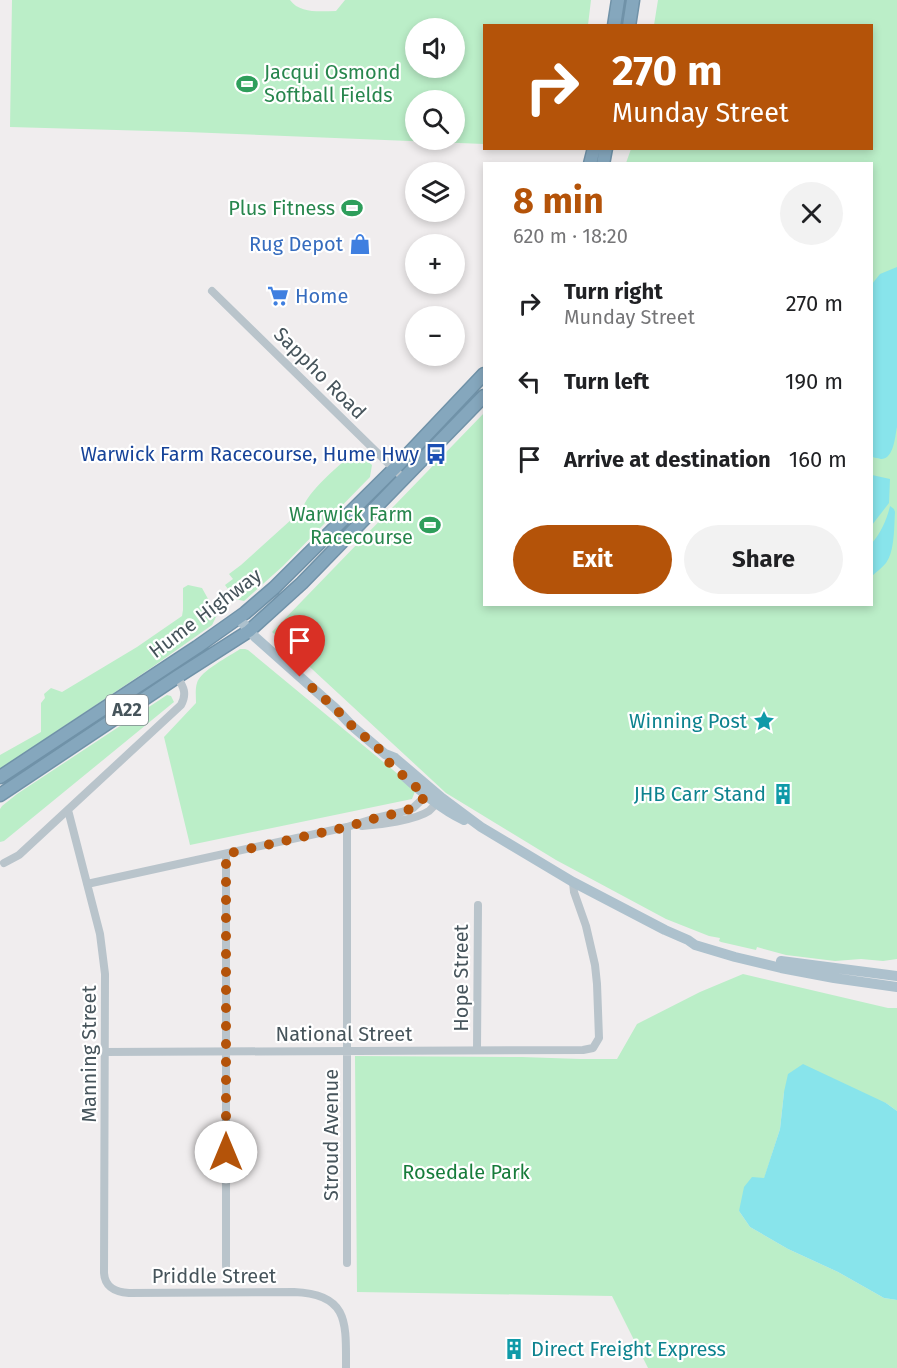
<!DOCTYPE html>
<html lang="en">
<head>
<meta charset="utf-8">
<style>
  :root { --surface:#fff; --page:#f2f2f2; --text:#202124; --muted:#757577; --accent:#b45309 }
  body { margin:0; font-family:"Fira Sans",sans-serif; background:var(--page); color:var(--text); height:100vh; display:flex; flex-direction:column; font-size:22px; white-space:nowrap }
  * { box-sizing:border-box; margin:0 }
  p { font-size:20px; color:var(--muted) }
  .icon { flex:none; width:33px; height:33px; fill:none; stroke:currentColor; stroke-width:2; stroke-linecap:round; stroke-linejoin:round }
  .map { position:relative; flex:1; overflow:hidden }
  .details { position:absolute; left:483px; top:162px; width:390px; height:444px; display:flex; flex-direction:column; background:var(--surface); border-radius:0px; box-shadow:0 3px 9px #0003 }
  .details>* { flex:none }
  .banner { position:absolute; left:483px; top:24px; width:390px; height:126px; border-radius:0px; box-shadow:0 3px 9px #0003; background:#b45309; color:#fff; overflow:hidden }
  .tools { position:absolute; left:405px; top:18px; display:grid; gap:12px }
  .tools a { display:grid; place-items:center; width:60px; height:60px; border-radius:50%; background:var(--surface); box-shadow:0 3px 9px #0003; font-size:30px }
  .pin { position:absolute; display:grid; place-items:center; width:51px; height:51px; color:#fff; margin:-62px -26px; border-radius:50% 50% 50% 0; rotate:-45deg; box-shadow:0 0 6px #0007 }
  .pin .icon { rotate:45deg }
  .me { position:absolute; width:66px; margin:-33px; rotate:0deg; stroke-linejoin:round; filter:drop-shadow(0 0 4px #0008) }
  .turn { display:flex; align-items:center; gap:21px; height:126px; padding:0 30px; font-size:27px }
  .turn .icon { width:78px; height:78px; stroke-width:2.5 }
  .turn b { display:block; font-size:42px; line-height:51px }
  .round { display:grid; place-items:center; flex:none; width:63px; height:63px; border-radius:32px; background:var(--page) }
  .overview { display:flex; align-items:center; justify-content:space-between; height:102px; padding:0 30px }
  h1 { font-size:36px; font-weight:700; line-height:45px; color:var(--accent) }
  .action { display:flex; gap:12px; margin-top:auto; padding:12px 30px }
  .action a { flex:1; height:69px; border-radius:36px; background:var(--accent); color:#fff; font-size:24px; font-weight:700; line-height:69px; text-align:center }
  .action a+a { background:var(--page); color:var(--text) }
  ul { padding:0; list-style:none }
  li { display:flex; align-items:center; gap:18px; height:78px; padding:0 30px }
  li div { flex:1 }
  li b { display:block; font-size:22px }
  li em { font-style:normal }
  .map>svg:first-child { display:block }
  .green { fill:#bbeec8; fill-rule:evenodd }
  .water { fill:#88e4eb }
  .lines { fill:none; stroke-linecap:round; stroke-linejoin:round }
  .highway-casing { stroke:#7092a8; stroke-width:15 }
  .minor { stroke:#b9c4cb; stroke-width:8 }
  .major { stroke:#adc1cd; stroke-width:10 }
  .highway { stroke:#85a7bd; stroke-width:12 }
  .route { stroke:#b45309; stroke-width:10; stroke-dasharray:0 18 }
  .labels { text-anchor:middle; stroke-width:4.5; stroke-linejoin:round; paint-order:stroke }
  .shield { fill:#fff; stroke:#7e878c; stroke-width:1.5 }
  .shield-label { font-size:18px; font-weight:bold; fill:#46545b }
  .leisure-label { font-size:20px; fill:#27864d; stroke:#fff; text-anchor:end }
  .shop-label { font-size:20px; fill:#366cbe; stroke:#fff; text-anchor:end }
  .street-label { font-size:20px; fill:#46545b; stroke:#fff }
  .transit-label { font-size:20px; fill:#164399; stroke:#fff; text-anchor:end }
  .culture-label { font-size:20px; fill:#0d838f; stroke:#fff; text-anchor:end }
  .park-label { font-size:20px; fill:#177c3b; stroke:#fff }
</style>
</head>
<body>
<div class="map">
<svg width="897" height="1368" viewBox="0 0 897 1368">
  <rect width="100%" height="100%" fill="#f0edee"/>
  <path class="green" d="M12 0H290C300 14 320 11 336 11L345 0H591L588 25 484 26V144L187 132 10 127ZM416 28H454V68H416ZM416 100H454V140H416Z
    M658 0H897V959L883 961 861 959 835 961 786 955 757 947 756 950 721 942 719 941 720 938 709 936 666 919 556 860 446 793 272 632 484 413V604H872V164L626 163 631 149 872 148V26L654 25Z
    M357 450 372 465 370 477 283 566 244 601 235 599 225 585 233 579 229 574 241 565 303 509C305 493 343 462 357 450Z
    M188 585 202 588 217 615 212 625 151 668 0 769V755L41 732V703L45 698 44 694 51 688 62 692 137 647 182 616 183 610V588Z
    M240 649H245L248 650 416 789 412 799 190 845 164 737 196 703C196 697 195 689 197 683 200 671 230 656 240 649Z
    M167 695 171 696 174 702 4 841 0 842V809L2 806 17 794Z
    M743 974 888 1008H897V1111L886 1103 784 1092 780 1129 764 1179 739 1211 750 1227 788 1249 838 1272 884 1298 897 1300V1368H648L612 1296 357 1292 355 1056 522 1057 580 1059H617L637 1024 700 992Z"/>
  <path class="water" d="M897 267V427C895 436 894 458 882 459 881 459 872 457 872 457V284L880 274Z
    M872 475 890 479 889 503 872 525Z
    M890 506 894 509 895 512C894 526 895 551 886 563 882 568 876 572 872 576V543C881 533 887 519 890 506Z
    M803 1064 886 1103 897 1111V1300L884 1298 838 1272 788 1249 750 1227 739 1211 744 1187 752 1177 764 1178 780 1129 784 1092 788 1074Z"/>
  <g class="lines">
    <defs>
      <path id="highway" d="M614 26 618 0
        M629 26 633 0
        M590 164 594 148
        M603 164 606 148
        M0 777 197 647 245 613 274 588 394 469 484 374
        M0 795 177 677 249 631 302 583 484 396"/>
    </defs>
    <use href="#highway" class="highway-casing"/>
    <path class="minor" d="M212 291 398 473
      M68 810 100 934 105 974 104 1273C105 1288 116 1292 129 1293L294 1292C349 1294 346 1323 346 1368
      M362 826C379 825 416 820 429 811 432 808 436 804 439 801
      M226 854V1266
      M4 863 19 855 181 705C187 694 184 687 177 677
      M87 884 347 827 376 818 402 812 413 808 429 793
      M477 1050 478 905
      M105 1052 583 1050 593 1048 599 1038 597 984 595 965 586 926 574 892 573 882
      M347 1263V827"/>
    <path class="major" d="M238 618 255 637 335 708 352 726 385 754 395 758 442 798 481 827 573 882 665 930 688 940 695 945 735 957 781 968 834 978 897 987
      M404 776C423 793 441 809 464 820
      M781 961 897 976"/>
    <use href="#highway" class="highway"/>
  </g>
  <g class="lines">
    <path class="route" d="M226 1152V854L347 827 376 818 402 812 413 808 426 796 390 764 385 754 352 726 335 708 300 677"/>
  </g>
  <defs>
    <symbol id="stadium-bare" viewBox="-9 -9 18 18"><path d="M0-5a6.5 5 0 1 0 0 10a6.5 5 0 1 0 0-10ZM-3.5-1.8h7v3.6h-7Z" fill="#2e9e5b" stroke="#fff" stroke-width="2.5" paint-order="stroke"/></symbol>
    <symbol id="shop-bare" viewBox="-9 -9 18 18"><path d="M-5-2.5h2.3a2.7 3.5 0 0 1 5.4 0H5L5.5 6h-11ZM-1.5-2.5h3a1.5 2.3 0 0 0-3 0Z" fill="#3f7fe0" stroke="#fff" stroke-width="2.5" paint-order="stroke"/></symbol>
    <symbol id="supermarket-bare" viewBox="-9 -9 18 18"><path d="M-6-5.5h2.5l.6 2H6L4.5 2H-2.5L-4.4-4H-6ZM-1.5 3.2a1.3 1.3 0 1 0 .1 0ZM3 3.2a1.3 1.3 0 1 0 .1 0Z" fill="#3f7fe0" stroke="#fff" stroke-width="2.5" paint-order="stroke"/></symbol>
    <symbol id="bus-bare" viewBox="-9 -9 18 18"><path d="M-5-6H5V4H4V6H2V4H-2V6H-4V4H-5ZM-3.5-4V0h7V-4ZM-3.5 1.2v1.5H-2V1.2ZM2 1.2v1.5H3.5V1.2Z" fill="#1a4fb4" stroke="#fff" stroke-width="2.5" paint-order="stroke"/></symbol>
    <symbol id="sight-bare" viewBox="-9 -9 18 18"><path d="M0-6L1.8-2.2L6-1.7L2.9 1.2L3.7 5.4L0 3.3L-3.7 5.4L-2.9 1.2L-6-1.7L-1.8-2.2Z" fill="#0f9aa8" stroke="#fff" stroke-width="2.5" paint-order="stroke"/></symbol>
    <symbol id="building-bare" viewBox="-9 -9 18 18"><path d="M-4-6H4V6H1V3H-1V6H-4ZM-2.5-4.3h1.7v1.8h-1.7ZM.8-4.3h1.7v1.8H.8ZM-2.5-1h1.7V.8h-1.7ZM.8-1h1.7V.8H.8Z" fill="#0f9aa8" stroke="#fff" stroke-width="2.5" paint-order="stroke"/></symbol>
  </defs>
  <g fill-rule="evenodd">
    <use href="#stadium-bare" x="232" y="69" width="30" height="30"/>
    <use href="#stadium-bare" x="337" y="193" width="30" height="30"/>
    <use href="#shop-bare" x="345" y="229" width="30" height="30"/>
    <use href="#supermarket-bare" x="263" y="281" width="30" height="30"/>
    <use href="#bus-bare" x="421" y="439" width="30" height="30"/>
    <use href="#stadium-bare" x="415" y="510" width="30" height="30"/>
    <use href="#sight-bare" x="749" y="706" width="30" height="30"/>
    <use href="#building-bare" x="768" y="779" width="30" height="30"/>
    <use href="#building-bare" x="499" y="1334" width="30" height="30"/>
  </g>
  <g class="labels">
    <rect class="shield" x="106" y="695" width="42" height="30" rx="4.5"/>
    <g class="shield-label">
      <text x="127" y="716">A22</text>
    </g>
    <g class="leisure-label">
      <text x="264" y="79" text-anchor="start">Jacqui Osmond<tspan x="264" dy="23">Softball Fields</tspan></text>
      <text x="335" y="215">Plus Fitness</text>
      <text x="413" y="521">Warwick Farm<tspan x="413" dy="23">Racecourse</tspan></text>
    </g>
    <g class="shop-label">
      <text x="343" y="251">Rug Depot</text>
      <text x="295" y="303" text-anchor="start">Home</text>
    </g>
    <g class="street-label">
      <text transform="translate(320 373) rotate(45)" y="7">Sappho Road</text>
      <text transform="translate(205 613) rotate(-37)" y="7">Hume Highway</text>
      <text transform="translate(461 978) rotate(-90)" y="7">Hope Street</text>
      <text x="344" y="1041">National Street</text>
      <text transform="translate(89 1054) rotate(-90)" y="7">Manning Street</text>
      <text transform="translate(331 1135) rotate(-90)" y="7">Stroud Avenue</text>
      <text x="214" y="1283">Priddle Street</text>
    </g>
    <g class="transit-label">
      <text x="419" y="461">Warwick Farm Racecourse, Hume Hwy</text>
    </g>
    <g class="culture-label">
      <text x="747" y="728">Winning Post</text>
      <text x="766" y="801">JHB Carr Stand</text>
      <text x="531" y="1356" text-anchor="start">Direct Freight Express</text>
    </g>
    <g class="park-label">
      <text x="466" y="1179">Rosedale Park</text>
    </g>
  </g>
</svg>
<div class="tools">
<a><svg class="icon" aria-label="sound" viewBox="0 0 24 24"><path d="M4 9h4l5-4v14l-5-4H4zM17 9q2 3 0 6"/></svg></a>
<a><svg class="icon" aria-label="search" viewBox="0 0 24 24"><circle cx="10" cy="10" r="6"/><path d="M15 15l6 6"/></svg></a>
<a><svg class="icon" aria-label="layers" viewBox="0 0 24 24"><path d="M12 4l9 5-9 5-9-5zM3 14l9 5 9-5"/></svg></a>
<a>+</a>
<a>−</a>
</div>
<div class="pin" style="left:300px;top:677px;background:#d93025"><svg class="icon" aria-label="arrive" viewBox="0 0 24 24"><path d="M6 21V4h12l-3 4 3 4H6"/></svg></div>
<svg class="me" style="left:226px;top:1152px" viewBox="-20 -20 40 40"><circle r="19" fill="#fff"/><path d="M0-13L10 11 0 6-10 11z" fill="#b45309"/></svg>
<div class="banner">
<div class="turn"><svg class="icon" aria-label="right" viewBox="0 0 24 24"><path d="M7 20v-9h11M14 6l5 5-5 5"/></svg><div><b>270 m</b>Munday Street</div></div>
</div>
<section class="details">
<div class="overview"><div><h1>8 min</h1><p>620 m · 18:20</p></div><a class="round"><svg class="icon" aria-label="close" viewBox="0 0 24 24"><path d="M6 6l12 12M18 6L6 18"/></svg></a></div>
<ul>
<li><svg class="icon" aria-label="right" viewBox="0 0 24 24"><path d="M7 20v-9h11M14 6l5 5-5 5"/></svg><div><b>Turn right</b><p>Munday Street</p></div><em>270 m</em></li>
<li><svg class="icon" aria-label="left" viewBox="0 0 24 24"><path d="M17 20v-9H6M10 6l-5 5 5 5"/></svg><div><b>Turn left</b></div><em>190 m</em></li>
<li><svg class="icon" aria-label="arrive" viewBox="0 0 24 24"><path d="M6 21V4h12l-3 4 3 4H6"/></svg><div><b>Arrive at destination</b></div><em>160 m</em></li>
</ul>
<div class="action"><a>Exit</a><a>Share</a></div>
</section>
</div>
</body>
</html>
